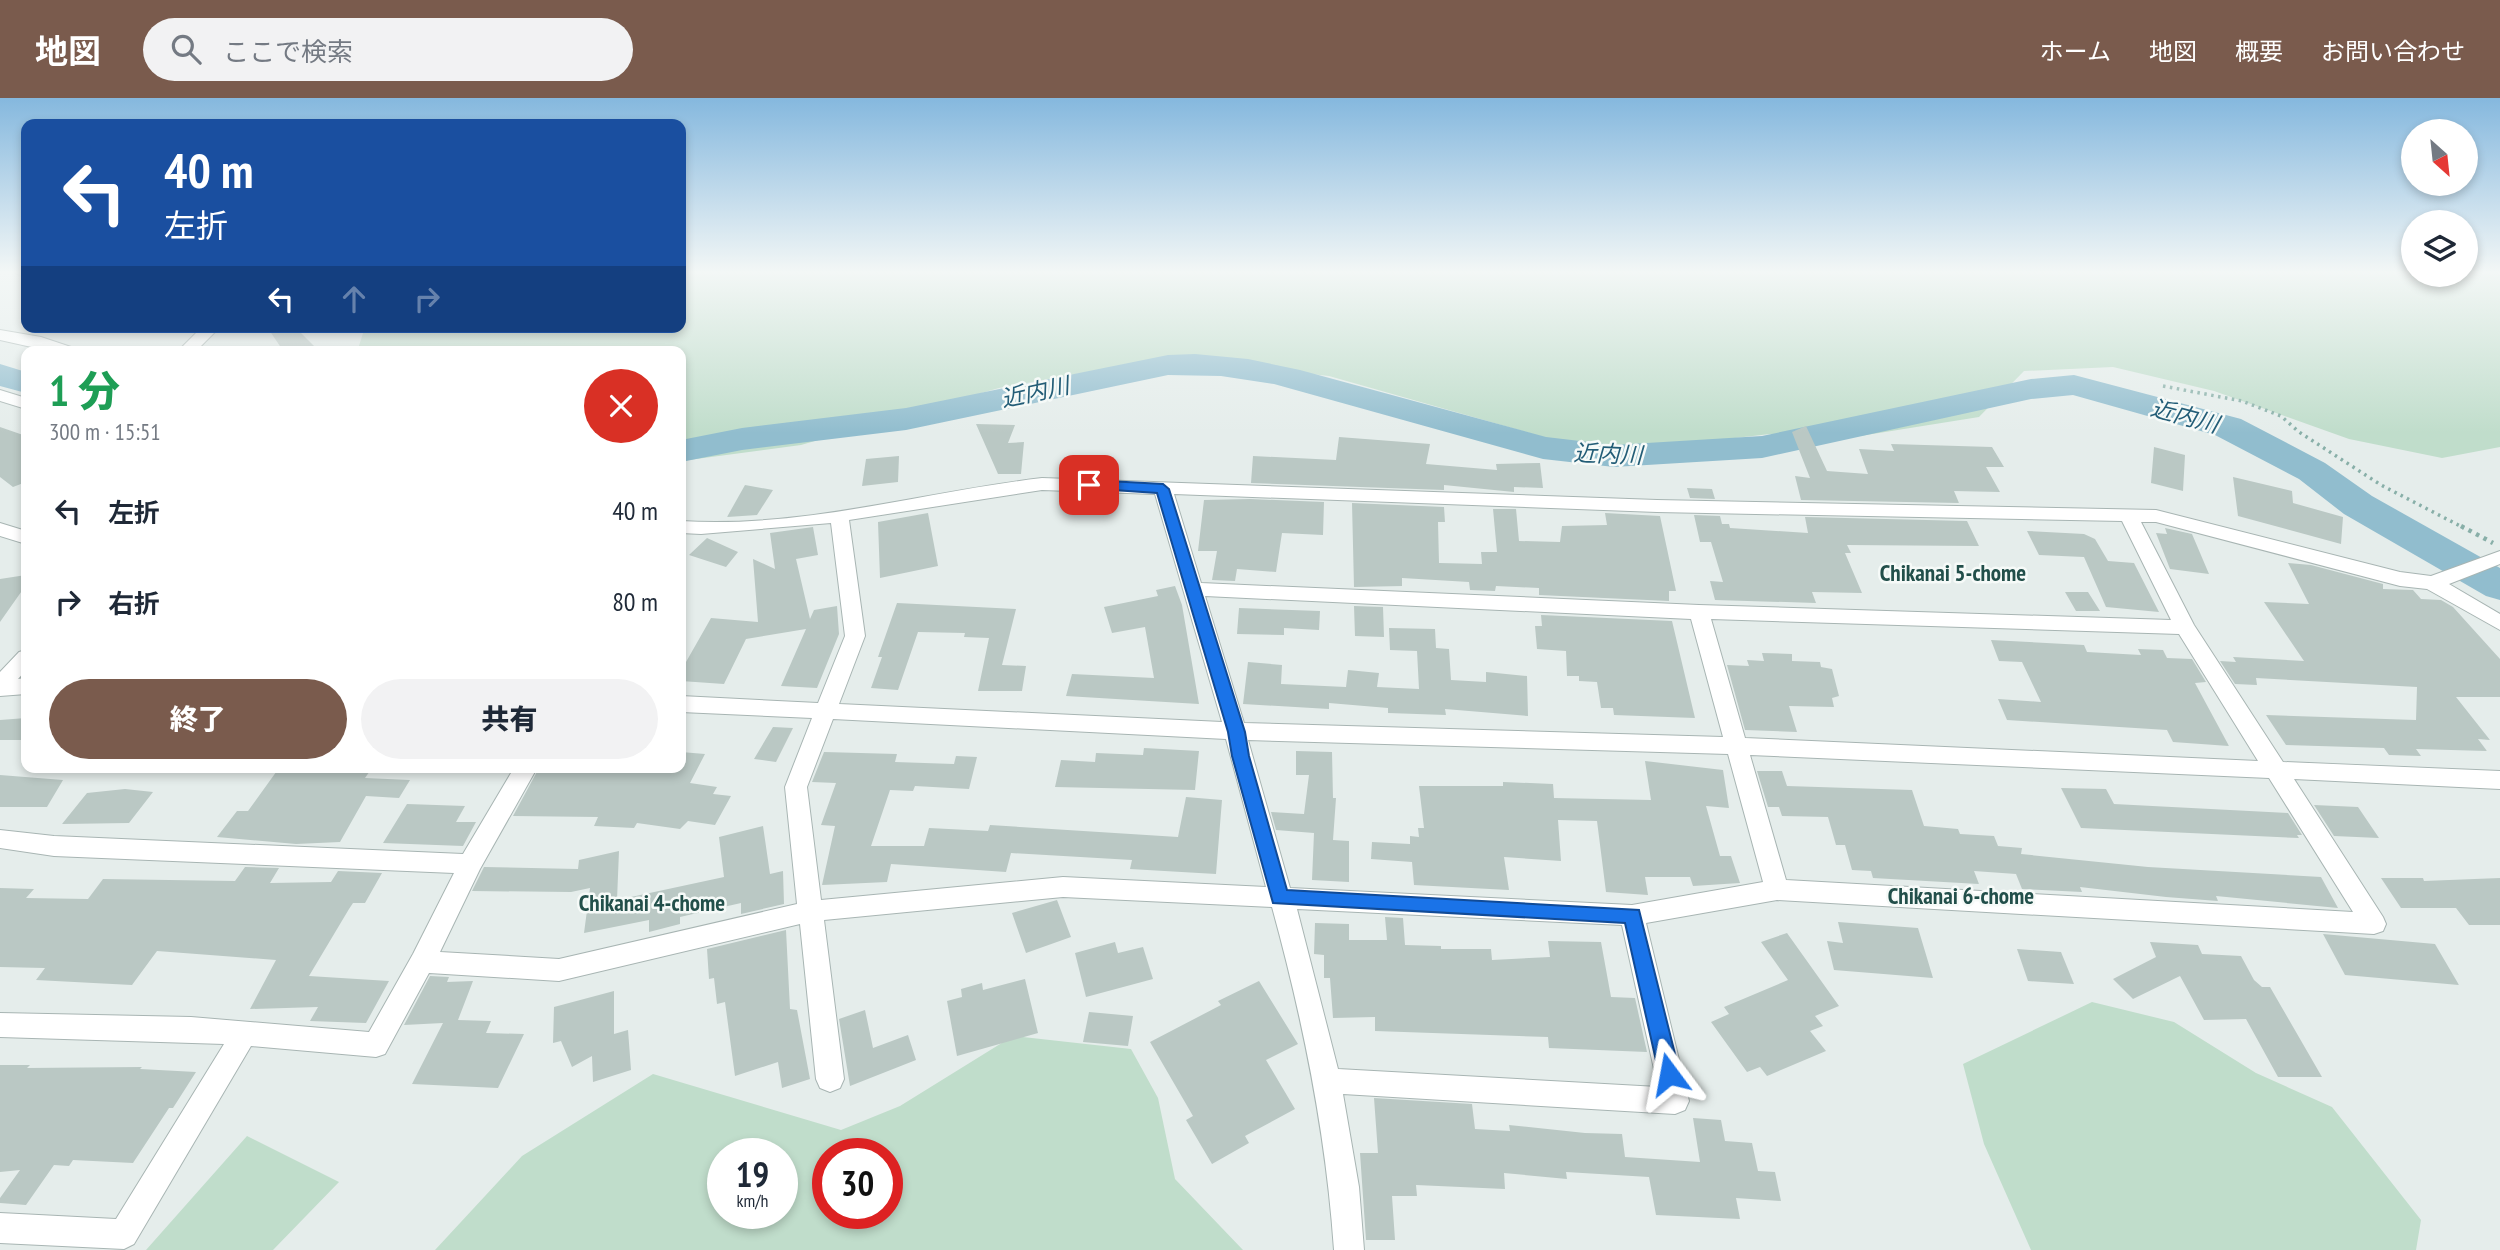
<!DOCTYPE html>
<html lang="ja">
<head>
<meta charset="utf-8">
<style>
  :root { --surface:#fff; --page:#f2f2f3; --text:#1f2937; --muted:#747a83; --accent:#7a5b4d }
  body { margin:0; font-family:"PT Sans Narrow","Noto Sans JP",sans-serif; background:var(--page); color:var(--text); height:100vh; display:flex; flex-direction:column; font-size:26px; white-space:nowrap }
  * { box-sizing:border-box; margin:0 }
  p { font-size:23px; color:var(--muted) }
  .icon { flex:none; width:38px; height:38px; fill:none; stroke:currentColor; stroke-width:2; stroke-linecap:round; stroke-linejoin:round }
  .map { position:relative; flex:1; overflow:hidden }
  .details { position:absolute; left:21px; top:248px; width:665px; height:427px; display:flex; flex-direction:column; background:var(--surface); border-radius:14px; box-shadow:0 4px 10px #0003 }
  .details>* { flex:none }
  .hud { position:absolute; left:21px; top:21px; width:665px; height:214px; border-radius:14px; box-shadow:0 4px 10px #0003; background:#1a4fa0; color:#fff; overflow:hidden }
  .needle { width:46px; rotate:153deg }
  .tools { position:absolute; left:2401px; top:21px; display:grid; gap:14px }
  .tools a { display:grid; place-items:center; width:77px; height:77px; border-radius:50%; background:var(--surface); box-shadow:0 4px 10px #0003; font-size:35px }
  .speed { position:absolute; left:707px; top:1040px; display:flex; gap:14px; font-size:35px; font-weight:700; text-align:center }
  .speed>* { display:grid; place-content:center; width:91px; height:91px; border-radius:50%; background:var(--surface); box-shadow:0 4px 10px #0003; line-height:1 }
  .speed small { font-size:18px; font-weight:400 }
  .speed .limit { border:10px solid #d22; background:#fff; color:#111 }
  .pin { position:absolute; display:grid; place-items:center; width:60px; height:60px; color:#fff; margin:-30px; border-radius:14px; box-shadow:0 4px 10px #0006 }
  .me { position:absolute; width:77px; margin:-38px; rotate:347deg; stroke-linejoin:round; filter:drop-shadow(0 0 5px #0008) }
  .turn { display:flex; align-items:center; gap:24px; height:147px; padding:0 28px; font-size:32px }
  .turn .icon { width:91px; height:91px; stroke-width:2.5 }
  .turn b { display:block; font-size:49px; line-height:60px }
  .lanes { display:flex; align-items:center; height:66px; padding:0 28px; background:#0003; justify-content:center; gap:35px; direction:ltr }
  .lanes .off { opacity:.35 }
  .round { display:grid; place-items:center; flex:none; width:74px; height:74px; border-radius:37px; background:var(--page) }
  .head { display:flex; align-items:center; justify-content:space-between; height:119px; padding:0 28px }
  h1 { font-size:42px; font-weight:800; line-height:52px; color:#1e9e55 }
  .action { display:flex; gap:14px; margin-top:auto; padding:14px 28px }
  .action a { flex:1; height:80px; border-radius:42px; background:var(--accent); color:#fff; font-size:28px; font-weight:800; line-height:80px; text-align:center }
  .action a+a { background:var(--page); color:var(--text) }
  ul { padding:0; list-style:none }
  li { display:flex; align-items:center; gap:21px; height:91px; padding:0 28px }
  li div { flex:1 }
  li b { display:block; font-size:26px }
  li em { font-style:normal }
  header { display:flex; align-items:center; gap:42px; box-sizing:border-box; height:98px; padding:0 35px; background:var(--accent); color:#fff }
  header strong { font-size:33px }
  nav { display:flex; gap:38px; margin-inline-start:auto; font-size:24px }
  .search { width:490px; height:63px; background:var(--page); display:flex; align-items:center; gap:18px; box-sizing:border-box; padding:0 24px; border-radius:38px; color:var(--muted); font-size:26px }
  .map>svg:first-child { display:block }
  .green { fill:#c0ddcb; fill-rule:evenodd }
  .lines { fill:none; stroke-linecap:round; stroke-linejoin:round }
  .river { fill:#91bdce; fill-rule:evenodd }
  .building { fill:#bac8c4 }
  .minor-casing { stroke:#a8b5b3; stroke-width:2 }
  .path-far1 { stroke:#88afa8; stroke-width:3.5; stroke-dasharray:2.5 4.5; stroke-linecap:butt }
  .path { stroke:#88afa8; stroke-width:4.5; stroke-dasharray:3.5 5; stroke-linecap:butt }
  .minor { fill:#fff; fill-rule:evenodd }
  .route { fill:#1a73e8; stroke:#114b97; stroke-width:2 }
  .labels { text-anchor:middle; stroke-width:5; stroke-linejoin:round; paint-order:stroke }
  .water-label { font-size:23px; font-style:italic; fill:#235d77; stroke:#f6faf8 }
  .neighbourhood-label { font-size:23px; font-weight:bold; fill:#224f4a; stroke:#f6faf8 }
</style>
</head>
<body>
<header>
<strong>地図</strong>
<div class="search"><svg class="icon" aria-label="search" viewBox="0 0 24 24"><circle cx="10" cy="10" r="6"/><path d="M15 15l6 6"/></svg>ここで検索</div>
<nav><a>ホーム</a><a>地図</a><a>概要</a><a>お問い合わせ</a></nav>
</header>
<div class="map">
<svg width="2500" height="1152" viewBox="0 0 2500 1152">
  <rect width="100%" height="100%" fill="#e5edeb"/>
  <path class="green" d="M681 174H2413V177L2500 174V349L2442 360 2349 341 2214 293 2113 269 2024 273 1979 319 1860 338 1770 336 1674 347 1579 349 1329 278 1165 260 999 290 801 347 681 363V254H357L365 229H681Z
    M2092 904 2174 924 2256 975 2332 1009 2421 1122 2416 1152H2031L1984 1046 1963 966Z
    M1013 938 1131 951 1158 1000 1175 1081 1243 1152H435L522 1058 653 976 841 1032 900 1008ZM723 1055H782V1115H723ZM828 1055H887V1115H828Z
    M247 1038 339 1084 273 1152H146Z"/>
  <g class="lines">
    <path class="river" d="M1195 256 1248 261 1300 272 1546 339 1614 347 1762 338 2031 281 2074 277 2241 321 2325 365 2372 398 2500 470V502L2486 498 2344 416 2299 381 2215 337 2073 297 2031 301 1762 360 1614 369 1543 361 1274 286 1221 278 1168 277 906 332 742 352 681 364V342L742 330 906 310 1168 257Z
      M0 266 26 274V295L0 288Z"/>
  </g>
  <path class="building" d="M267 229H295L320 254H284Z
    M976 326 1015 327 1008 345 1024 344 1021 376H998Z
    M1806 328 1827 373 1868 376 1859 351 1894 353 1891 346 1992 349 2004 369H1986L2000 394 1954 393 1959 405 1801 402 1795 378 1810 380 1792 334Z
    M0 329 26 338V384L13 389 0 379Z
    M1339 339 1430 346 1426 366 1497 372 1496 366 1540 365 1543 390 1514 389V394L1444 387V392L1251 385 1253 358 1336 362Z
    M2154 349 2185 357 2183 393 2151 385Z
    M899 358 898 384 862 388 866 361Z
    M2233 379 2292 393 2293 405 2343 419 2341 446 2238 418Z
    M745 387 773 392 757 417 727 419Z
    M1687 390 1712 391 1715 401 1690 400Z
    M1250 401 1324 404 1323 437 1282 435 1276 474 1237 471 1235 483 1212 482 1217 453H1198L1204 402Z
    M1352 405 1444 409 1445 424H1438L1439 465 1482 466 1481 454H1497L1493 411H1516L1519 443 1560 444 1562 428 1607 427 1605 415 1660 418 1676 493H1669V503L1539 497V490L1496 488 1495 493 1470 492 1469 484 1402 480V488L1354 489Z
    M928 415 938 468 880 480 878 424Z
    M1694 417 1720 418 1722 426H1729L1730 430 1808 435 1805 419 1967 423 1979 448 1847 447 1851 455H1845L1862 495 1812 494 1816 505 1715 502 1710 483 1723 484 1711 444H1700Z
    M813 429 818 457 796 461 810 521 814 512 837 508 839 536 817 590 781 588 806 531 746 541 724 586 681 583V563L686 564 711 520 758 524 753 461 775 471 770 435Z
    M2165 430 2192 436 2209 476 2170 471 2156 435 2167 436Z
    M2027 433 2084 436 2095 441 2108 463 2134 465 2159 514 2106 509 2084 459 2039 457Z
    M707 440 738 454 726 469 689 457Z
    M2288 465 2311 467 2383 486V491L2413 492 2421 501 2441 502 2453 509 2500 561V599H2456L2490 642 2478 641 2487 653 2416 651 2421 658 2389 657 2384 650 2286 647 2266 617 2416 622 2417 589 2256 580 2257 587 2235 586 2220 563 2236 564 2233 559 2304 563 2264 504 2309 506Z
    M26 477V487L0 524V481Z
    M1175 488 1182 507 1199 606 1066 598 1072 576 1154 580 1145 529 1112 535 1104 509 1158 498 1156 492Z
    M2065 494H2088L2100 513H2076Z
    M897 505 1016 511 1002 567 1026 568 1022 593H978L989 540 964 539 965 535 918 534 898 592 871 590 882 559H878Z
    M1354 508 1383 509 1384 539 1355 538Z
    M1239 510 1320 513 1319 532 1284 530V537L1237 536Z
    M1541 517 1672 523 1695 620 1614 617 1613 610H1601L1597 584 1579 583V578H1567L1566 553 1537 551 1535 528H1542Z
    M1389 530 1435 531 1436 550 1449 551 1451 582 1486 584V574L1527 578 1528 618 1445 611 1446 617 1388 615V610L1329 605V611L1243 606 1248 564 1282 567 1281 586 1346 589 1348 572 1379 575 1377 589 1419 591 1417 553 1390 552Z
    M1991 542 2084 547 2087 554 2141 557 2138 551 2163 552 2167 560 2192 561 2206 584 2195 585 2229 648 2173 644 2167 632 2007 622 1998 601 2041 604 2022 564 1999 563Z
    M1762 555 1792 556V563L1820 564 1821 569 1832 571 1839 598 1832 600 1834 609 1789 608 1797 634 1745 632 1727 567 1749 568 1747 562 1764 563Z
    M26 620V642H0V622Z
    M773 629 793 630 776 664 754 661Z
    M1144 650 1199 653 1195 692 1055 689 1061 662 1095 664 1096 655 1143 657Z
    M1296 653 1332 654 1333 700H1336L1333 742 1349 743V784L1312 782 1314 735 1276 732 1271 714 1304 716 1309 677H1296Z
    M681 654 705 656 690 685 717 689 713 696 731 698 715 727 688 723 680 731 637 725 634 730 594 728 598 719 513 718 539 670H681Z
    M824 654 897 656 895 664 954 666 956 658 977 659 969 691 915 688 913 693 890 692 871 748H924L929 730 988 733 990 727 1178 739 1186 699 1222 702 1216 776 1130 771 1132 762 1011 755 1006 774 891 766 887 784 822 787 835 728 821 727 836 685 812 684Z
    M1645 663 1723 672 1729 710 1706 708 1720 758H1731L1740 785 1693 788 1690 779H1645L1648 797 1606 794 1597 723 1558 722 1561 763 1504 759 1509 792 1414 787 1412 764 1371 761 1372 744 1410 746V738L1419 739 1418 730H1424L1419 688H1503V684L1553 686 1554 700 1651 702Z
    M279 670H372L365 680 410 682 399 700 366 698 340 744 296 746 217 739 237 713H248Z
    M1757 673H1782L1787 688 1912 692 1924 728 1958 731 1960 736 1994 738 1998 748 2022 750 2021 756 2148 769 2321 779 2338 810 2216 798 2218 803 2166 799 2080 789 2082 794 2022 791 2016 776 1974 773 1979 786 1873 780 1871 773 1852 772 1845 747H1836L1828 719 1782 718 1779 709H1768Z
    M0 677 63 682 47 709H0Z
    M2061 690 2106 691 2114 706 2288 715 2302 737H2297L2299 740 2081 730Z
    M125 691 153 694 129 725 62 726 87 695Z
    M407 706 465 708 456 724H476L463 748 383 745Z
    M2314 707 2358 709 2379 740 2334 738Z
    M763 728 770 776 783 773 784 806 741 816V805L680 819V826L649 834V822L584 835 590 790 571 794 472 793 484 769 578 771 579 762 619 753 617 802 724 779 719 739Z
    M245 769 279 770 270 785 331 784 338 773 382 775 365 805H353L349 811 309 878 389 883 366 925 310 923 318 909 250 911 276 862 157 853 132 887 36 882 45 870 0 869V790L34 791 26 800 88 801 103 781 235 783Z
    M2381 780H2423L2424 783 2500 780V827H2469L2456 810H2401Z
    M1057 802 1071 839 1026 855 1012 815Z
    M1385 819 1403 820 1405 847 1441 848V851H1491L1492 862 1550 859 1548 843 1601 844 1611 899 1635 900 1647 954 1549 950 1548 939 1375 933V919L1333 920 1330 880H1324V857L1314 856 1315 825 1349 826V842H1387Z
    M1838 824 1918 830 1933 880 1834 872 1827 843 1843 845Z
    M786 832 790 911 797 912 810 981 782 990 778 964 735 978 725 904 717 906 714 880 709 881 707 851Z
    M1787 835 1839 908 1815 918 1823 928 1810 933 1826 953 1767 978 1760 969 1747 974 1711 924 1729 916 1724 909 1788 882 1761 844Z
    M2323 836 2435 846 2459 887 2345 877Z
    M1115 844 1118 855 1143 849 1153 881 1086 899 1075 855Z
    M2150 844 2198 847 2202 856 2241 858 2254 882 2262 889H2270L2322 979H2278L2246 921 2204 922 2180 878 2133 901 2113 881 2156 859Z
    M2017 851 2061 854 2074 886 2028 883Z
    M430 878 449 879 447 884 473 883 458 922 491 923 486 935 524 936 498 990 412 986 443 925 404 927Z
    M1025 881 1038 935 957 958 947 903 962 899 961 891 982 885 983 892Z
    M1259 883 1298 946 1266 962 1295 1011 1245 1038 1249 1045 1212 1066 1186 1022 1193 1018 1150 944 1221 907 1218 903Z
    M614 893V936L628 932 631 972 593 984 592 958 572 969 561 943 553 945 554 909Z
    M865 912 873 950 908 937 916 962 850 988 839 921Z
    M1089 914 1133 918 1128 948 1083 944Z
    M0 967H30L27 970 142 969 140 971 196 974 173 1010H169L133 1065 73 1062 69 1068 54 1067 26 1107 0 1105V1100L20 1072 0 1074Z
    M1374 1000 1472 1006 1475 1031 1510 1033 1509 1027 1585 1035 1622 1036 1625 1059 1700 1064 1693 1020 1721 1022 1725 1043 1752 1045 1758 1073 1775 1074 1781 1103 1736 1100 1740 1121 1656 1117 1649 1079 1566 1074 1567 1081 1504 1075 1505 1091 1416 1087 1417 1098H1392L1395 1142H1366L1360 1055H1378Z"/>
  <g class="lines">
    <defs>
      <path id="minor" d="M14 174H26V180Z
        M202 229H220L195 254H177Z
        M0 232 41 239 77 251 79 254H54L0 242Z
        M0 292 26 300V311L0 303Z
        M1042 380 1657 402 2156 412 2400 474 2431 478 2500 453V466L2449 486 2500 516V532L2427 491 2400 488 2156 424H2141L2194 527 2283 664 2500 673V691L2294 681 2383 819 2386 826 2383 833 2374 836 1777 802 1646 825 1689 1003 1685 1012 1675 1016 1343 996 1359 1089 1364 1152H1334C1326 1035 1303 922 1272 809L1063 799 824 822 844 981 840 990 830 994 820 990 816 981 800 826 559 883 429 875 385 956 376 959 251 948 134 1146 124 1151 0 1145V1115L116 1121 224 946 0 939V915L191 919 369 934 413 856 454 775 54 758 0 750V732L54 738 463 756 514 670H537L480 771 440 854 559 861 797 806 785 689 812 620 681 614V598L818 605 845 538 831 425 701 436 681 435V423C801 431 923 394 1042 380ZM1042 392 1155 396 1222 624 839 606 865 538 849 422ZM1174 396 1657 414 2122 423 2171 522 1699 507 1201 485ZM1205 498 1691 521 1723 639 1244 625ZM1711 521 2179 536 2258 663 1745 640ZM833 621 1226 641 1266 789 1063 779 821 802 807 689ZM1248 642 1728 656 1763 784 1632 807 1290 790ZM1750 657 2269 680 2353 814 1786 782ZM1297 811 1622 827 1658 989 1338 971Z
        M0 425 26 433V446L0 438Z
        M26 552V572L18 581 26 580V596L0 598V574L19 554Z"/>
    </defs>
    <use href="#minor" class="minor-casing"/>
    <path class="path-far1" d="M2163 288 2242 303 2281 318 2299 334 2381 387 2464 430"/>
    <path class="path" d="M2461 428 2493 445"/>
    <use href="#minor" class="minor"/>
  </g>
  <linearGradient id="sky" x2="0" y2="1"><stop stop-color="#85b8de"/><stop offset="0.52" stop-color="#f3f7f6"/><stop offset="1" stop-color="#f3f7f6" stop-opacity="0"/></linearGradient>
  <rect width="2500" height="335" fill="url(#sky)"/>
  <path class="route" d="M1089 382 1163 386 1169 391 1245 634 1249 658 1287 792 1639 812 1680 976 1677 983 1669 986 1662 983 1659 976 1625 825 1273 805 1232 658 1228 634 1157 395 1084 390 1082 387Z"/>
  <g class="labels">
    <g class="water-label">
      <text transform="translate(1035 294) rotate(-12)" y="8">近内川</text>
      <text transform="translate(2185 318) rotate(15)" y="8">近内川</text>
      <text transform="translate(1608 356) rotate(2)" y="8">近内川</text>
    </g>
    <g class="neighbourhood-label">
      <text x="1953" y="483">Chikanai 5-chome</text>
      <text x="1961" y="806">Chikanai 6-chome</text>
      <text x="652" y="813">Chikanai 4-chome</text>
    </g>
  </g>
</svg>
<div class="tools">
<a><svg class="needle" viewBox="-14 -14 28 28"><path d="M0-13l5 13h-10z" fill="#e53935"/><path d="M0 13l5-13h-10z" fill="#747a83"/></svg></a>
<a><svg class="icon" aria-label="layers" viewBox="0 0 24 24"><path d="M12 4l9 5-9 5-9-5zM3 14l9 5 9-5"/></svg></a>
</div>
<div class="speed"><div>19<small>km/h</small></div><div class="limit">30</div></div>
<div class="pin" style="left:1089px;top:387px;background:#d93025"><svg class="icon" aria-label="arrive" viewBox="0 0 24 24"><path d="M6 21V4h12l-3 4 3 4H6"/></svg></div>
<svg class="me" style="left:1669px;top:976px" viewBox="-20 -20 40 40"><path d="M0-17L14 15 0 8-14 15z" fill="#1a73e8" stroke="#fff" stroke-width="4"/></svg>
<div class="hud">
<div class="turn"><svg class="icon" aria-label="left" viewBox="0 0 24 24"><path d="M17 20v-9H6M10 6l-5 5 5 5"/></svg><div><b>40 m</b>左折</div></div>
<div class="lanes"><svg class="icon" aria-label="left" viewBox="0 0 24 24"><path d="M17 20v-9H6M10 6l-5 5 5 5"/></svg><svg class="icon off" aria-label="ahead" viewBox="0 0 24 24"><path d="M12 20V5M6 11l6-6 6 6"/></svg><svg class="icon off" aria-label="right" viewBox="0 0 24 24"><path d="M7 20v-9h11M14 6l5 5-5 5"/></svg></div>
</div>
<section class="details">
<div class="head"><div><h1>1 分</h1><p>300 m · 15:51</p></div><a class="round" style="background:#d93025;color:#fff"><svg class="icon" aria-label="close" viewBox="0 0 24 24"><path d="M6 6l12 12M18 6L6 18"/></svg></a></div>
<ul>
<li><svg class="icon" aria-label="left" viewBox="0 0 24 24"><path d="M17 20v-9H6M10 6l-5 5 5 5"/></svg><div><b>左折</b></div><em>40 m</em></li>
<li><svg class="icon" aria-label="right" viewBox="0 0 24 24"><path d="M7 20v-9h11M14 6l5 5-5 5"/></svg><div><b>右折</b></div><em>80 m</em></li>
</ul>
<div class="action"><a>終了</a><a>共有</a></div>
</section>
</div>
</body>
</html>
